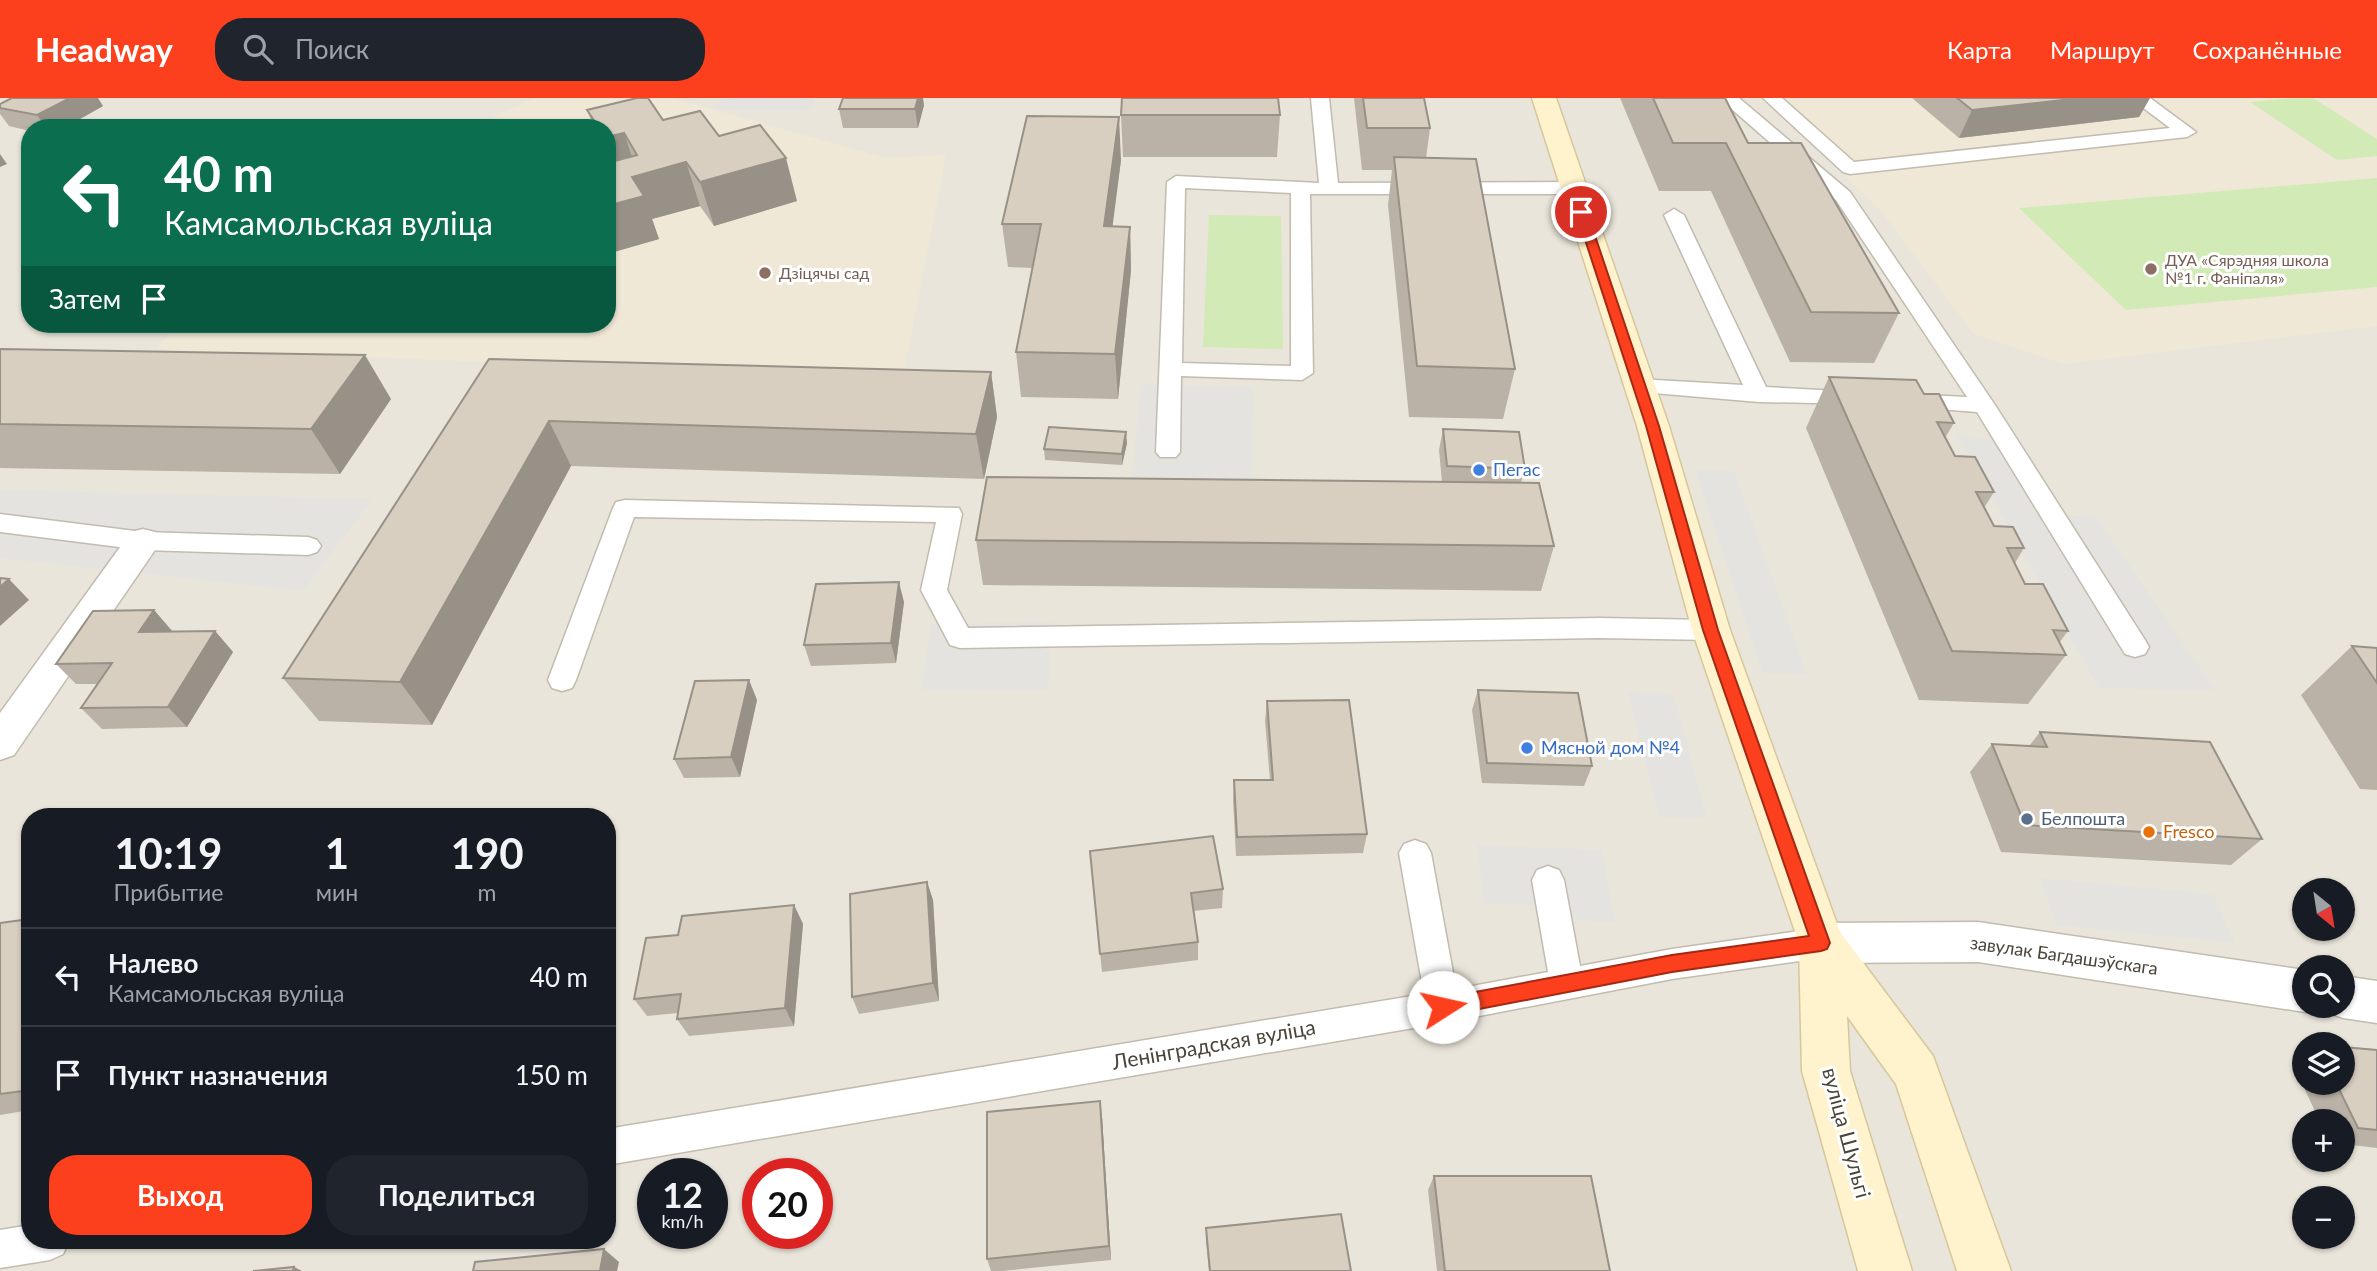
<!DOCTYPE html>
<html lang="ru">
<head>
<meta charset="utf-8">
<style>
  :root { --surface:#171b24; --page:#20242c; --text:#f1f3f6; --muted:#9ea1a6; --line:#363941; --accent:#fc3f1d }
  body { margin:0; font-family:Lato,sans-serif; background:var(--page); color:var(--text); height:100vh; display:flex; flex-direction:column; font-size:26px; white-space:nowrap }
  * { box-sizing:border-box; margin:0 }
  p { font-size:23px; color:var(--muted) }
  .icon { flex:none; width:38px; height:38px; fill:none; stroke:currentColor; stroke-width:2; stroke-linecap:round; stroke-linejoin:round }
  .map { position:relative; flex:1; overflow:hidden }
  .sheet { position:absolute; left:21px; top:710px; width:595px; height:441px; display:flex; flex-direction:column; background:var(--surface); border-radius:28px; box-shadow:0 2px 5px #0004 }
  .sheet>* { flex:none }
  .banner { position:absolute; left:21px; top:21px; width:595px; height:214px; border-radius:28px; box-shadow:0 2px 5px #0004; background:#0b6e4f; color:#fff; overflow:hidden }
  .needle { width:46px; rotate:150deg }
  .buttons { position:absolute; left:2292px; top:780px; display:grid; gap:14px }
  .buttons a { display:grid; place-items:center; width:63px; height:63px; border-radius:50%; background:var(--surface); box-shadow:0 2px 5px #0004; font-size:35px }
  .speed { position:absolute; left:637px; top:1060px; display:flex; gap:14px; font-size:35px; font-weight:700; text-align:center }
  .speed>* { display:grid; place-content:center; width:91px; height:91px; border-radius:50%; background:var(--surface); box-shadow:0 2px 5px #0004; line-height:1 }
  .speed small { font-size:18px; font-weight:400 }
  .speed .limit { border:10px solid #d22; background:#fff; color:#111 }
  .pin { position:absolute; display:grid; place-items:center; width:60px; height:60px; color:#fff; margin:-30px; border:4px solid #fff; border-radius:50%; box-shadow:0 2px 7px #0007 }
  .me { position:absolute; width:77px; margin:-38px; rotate:80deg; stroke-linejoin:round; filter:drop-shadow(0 0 5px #0008) }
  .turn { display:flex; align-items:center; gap:24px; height:147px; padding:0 28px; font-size:32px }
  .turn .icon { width:91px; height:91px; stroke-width:2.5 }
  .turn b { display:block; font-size:49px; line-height:60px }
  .then { display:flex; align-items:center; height:66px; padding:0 28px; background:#0003; gap:14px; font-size:26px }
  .eta { display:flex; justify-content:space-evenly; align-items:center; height:119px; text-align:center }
  .eta b { font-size:42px; font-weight:700; line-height:49px }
  .primary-button { display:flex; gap:14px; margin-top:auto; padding:14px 28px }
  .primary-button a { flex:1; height:80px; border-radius:28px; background:var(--accent); color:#fff; font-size:28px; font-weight:700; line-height:80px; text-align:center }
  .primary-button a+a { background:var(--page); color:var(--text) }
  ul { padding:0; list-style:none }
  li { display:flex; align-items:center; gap:21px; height:98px; padding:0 28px; border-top:2px solid var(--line) }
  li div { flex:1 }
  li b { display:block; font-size:26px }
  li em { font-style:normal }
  header { display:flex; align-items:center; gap:42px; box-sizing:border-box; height:98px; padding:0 35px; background:var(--accent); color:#fff }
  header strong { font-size:33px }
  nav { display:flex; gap:38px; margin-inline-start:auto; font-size:24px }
  .search { width:490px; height:63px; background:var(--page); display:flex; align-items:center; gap:18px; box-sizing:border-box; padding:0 24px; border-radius:28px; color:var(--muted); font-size:26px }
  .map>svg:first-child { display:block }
  .residential { fill:#eae5da; fill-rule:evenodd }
  .education { fill:#efe8d6 }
  .green { fill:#d2eab5 }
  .parking { fill:#e5e3e0 }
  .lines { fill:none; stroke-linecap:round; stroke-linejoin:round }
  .service-casing { stroke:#c2bbae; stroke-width:3 }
  .minor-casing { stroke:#c2bbae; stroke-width:3 }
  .tertiary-casing { stroke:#c2bbae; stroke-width:3 }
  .secondary-casing { stroke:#d6c79b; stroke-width:3 }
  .service { fill:#fff; fill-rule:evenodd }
  .minor { fill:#fff; fill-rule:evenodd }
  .tertiary { fill:#fff; fill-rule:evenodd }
  .secondary { fill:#fff3cd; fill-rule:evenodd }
  .wall { fill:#bab2a6 }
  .shaded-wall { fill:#979187 }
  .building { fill:#d8cfc1; stroke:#979187; stroke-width:2 }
  .route { fill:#fc3f1d; stroke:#a42913; stroke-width:2 }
  .education-dot { fill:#8d6e63; stroke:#fff; stroke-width:2.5 }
  .shop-dot { fill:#3f7fe0; stroke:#fff; stroke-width:2.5 }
  .service-dot { fill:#5c6f8a; stroke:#fff; stroke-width:2.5 }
  .food-dot { fill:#e8710a; stroke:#fff; stroke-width:2.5 }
  .labels { text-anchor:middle; stroke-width:6; stroke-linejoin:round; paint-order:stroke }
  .far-education-label { font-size:16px; fill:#785e54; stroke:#fff; text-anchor:start }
  .shop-label { font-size:18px; fill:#366cbe; stroke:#fff; text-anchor:start }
  .service-label { font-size:18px; fill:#4e5e75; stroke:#fff; text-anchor:start }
  .food-label { font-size:18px; fill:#c56008; stroke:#fff; text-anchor:start }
  .street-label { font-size:18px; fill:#4b4439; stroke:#fff }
  .near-street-label { font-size:21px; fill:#4b4439; stroke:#fff }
</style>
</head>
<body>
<header>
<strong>Headway</strong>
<div class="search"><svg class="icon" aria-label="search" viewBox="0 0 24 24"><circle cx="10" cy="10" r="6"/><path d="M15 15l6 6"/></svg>Поиск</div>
<nav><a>Карта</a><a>Маршрут</a><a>Сохранённые</a></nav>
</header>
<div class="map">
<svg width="2377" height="1173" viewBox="0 0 2377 1173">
  <rect width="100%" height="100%" fill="#f6f3ec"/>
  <path class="residential" d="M0 0H2377V1173H0ZM30 30H607V226H30ZM30 719H607V1143H30ZM2305 793H2343V831H2305ZM2305 870H2343V908H2305ZM2305 947H2343V985H2305ZM2305 1024H2343V1062H2305ZM653 1076H712V1136H653ZM758 1076H817V1136H758ZM2305 1101H2343V1139H2305Z"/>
  <path class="education" d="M535 0H672L886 60 946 57 903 280 156 251 176 226H607V30H468Z
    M1757 0H2377V228L2063 266 1974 236 1881 113 1791 25Z"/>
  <path class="green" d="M2293 0H2313L2377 41V58L2337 62 2250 4Z
    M2377 80V189L2126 212 2019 110Z
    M1209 117 1281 118 1283 251 1203 249Z"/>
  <path class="parking" d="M722 0H816L809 13 715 11Z
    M1141 286 1253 289 1252 399 1130 396Z
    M1955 336 2008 345 2054 419 2095 417 2216 593 2099 590Z
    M1695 372 1734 373 1807 576 1763 575Z
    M0 392 373 401 303 493 0 460Z
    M1052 524 1048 592 921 593 931 526Z
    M1628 594 1673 595 1707 720 1659 719Z
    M1477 747 1602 752 1615 824 1570 822 1577 868 1544 866 1535 807 1484 805Z
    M2040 780 2213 796 2235 845 2056 827Z"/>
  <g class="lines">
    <defs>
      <path id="service" d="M1311 0H1329L1338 85 1573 84 1583 90 1573 96H1310L1313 275 1302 282 1181 278 1180 354 1176 359H1160L1156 354 1167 84 1176 78 1319 85ZM1185 90 1291 95V268L1182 265Z
        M1719 0H1739L1850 94 1995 307 2145 542 2149 549 2145 556 2135 559 2125 556 1977 314 1898 308 1895 303 1898 298 1906 296 1967 299 1836 102Z
        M1763 0H1782L1854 64 2170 30 2130 0H2150L2196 34 2187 39 1850 76 1843 74Z
        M1674 111 1684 117 1766 289 1858 294 1866 296 1869 301 1866 306 1759 304 1630 293 1627 288 1630 283 1638 281 1743 287 1664 117Z
        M625 402 959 410 962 416 947 492 968 530 1599 520 1711 522 1721 525 1725 532 1721 539 1711 542 1599 540 960 550 950 547 921 492 936 424 634 419 576 582 572 590 562 593 552 590 548 582 613 410 616 404Z
        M0 416 143 434 308 439 317 442 321 448 317 454 308 457 143 452 0 434Z
        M1415 742 1426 746 1431 755 1456 891 1548 874 1532 782 1537 772 1548 768 1559 772 1564 782 1580 868 1672 851 1821 830 1833 835 1837 845 1833 855 1821 860 1672 881 1443 925 607 1067V1031L1424 896 1399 755 1404 746Z
        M30 1127V1143H69L63 1156 50 1162 0 1170V1132Z"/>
      <path id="minor" d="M143 431 155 434 160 443 155 452 14 657 0 662V615L131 434Z"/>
      <path id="tertiary" d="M1978 824 2305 872V908H2321L2305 914 1978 864 1821 865 1805 859 1799 845 1805 831 1821 825Z
        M2343 878 2377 883V925L2343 920 2327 914 2324 908H2343Z"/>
      <path id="secondary" d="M1532 0H1556L1669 328 1730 532 1840 834 1933 958 2011 1173H1957L1896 986 1847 918 1850 973 1912 1173H1858L1802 973 1799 845 1692 532 1637 328Z"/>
    </defs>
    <use href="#service" class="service-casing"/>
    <use href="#minor" class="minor-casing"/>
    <use href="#tertiary" class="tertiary-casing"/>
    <use href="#secondary" class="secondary-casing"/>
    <use href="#service" class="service"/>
    <use href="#minor" class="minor"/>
    <use href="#tertiary" class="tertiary"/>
    <use href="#secondary" class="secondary"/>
  </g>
  <path class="wall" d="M1354 0H1424L1430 30 1426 60 1515 271 1503 321 1409 319 1388 107 1392 72H1362Z
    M1620 0H1725L1748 45 1899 215 1874 265 1790 264 1711 93H1659Z
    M1912 0H2150L2139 19 1959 40Z
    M0 6 103 8 64 30H30V33L9 28 0 16Z
    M924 7 918 30H843L839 11Z
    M587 12 663 22 719 38 797 103 714 128 700 108 652 121 659 141 607 156V30H594Z
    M1121 17H1280L1277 59H1123Z
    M1121 62 1112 128 1130 129 1131 172 1118 301 1021 299 1016 254 1033 170 1008 169 1002 126Z
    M0 251 391 301 340 376 0 370Z
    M489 261 991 274 997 319 984 381 571 368 432 627 319 623 283 580Z
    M1829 279 1924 296 1954 325 1945 340 1955 358 1994 394 1984 410 1994 428 2024 450 2015 465 2025 486 2068 533 2059 545 2066 557 2028 606 1919 602 1806 330Z
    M1443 331 1525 371 1521 385 1554 448 1541 493 983 487 976 442 1442 384 1439 352Z
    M1127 345 1122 367 1045 362 1044 351Z
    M904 504 896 565 811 568 804 547Z
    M154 512 172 533V534L215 533 233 554 187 629 102 631 81 610 97 586H76L56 566Z
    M2352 548 2377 550V692L2360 691 2301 597Z
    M749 582 757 602 740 679 684 680 674 661Z
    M1478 592 1592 668 1584 688 1482 685 1472 612Z
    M1267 603 1367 736 1363 755 1236 758 1233 702 1234 682H1270L1265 623Z
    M2040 634 2262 741 2231 767 2001 754 1970 674 1992 646 2029 648Z
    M1090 753 1223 791 1222 810 1193 813 1198 844V862L1102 874Z
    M927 784 933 802 939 903 859 916 852 899Z
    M794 807 803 826 794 928 689 938 677 921 678 915 647 918 634 901 678 837Z
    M30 821V1012L0 1017V825Z
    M2377 952V1050L2343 1046V1024H2320L2292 964 2305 956V985H2343Z
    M1102 1019 1111 1162 1002 1173H991L987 1161Z
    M1434 1078 1610 1173H1437L1428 1092Z
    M1206 1130 1351 1173H1209L1206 1144Z"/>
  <path class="shaded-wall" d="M70 0H98L103 8 64 30H46L37 17Z
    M918 0H923L924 7 918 30 915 11Z
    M2081 0H2150L2139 19 1959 40 1972 12Z
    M1119 19 1121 62 1107 172 1104 128Z
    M624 35 638 77 686 64 700 108 652 121 659 141 607 156V39Z
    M0 56 7 66 0 69Z
    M786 60 797 103 714 128 700 84Z
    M1130 129 1131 172 1118 301 1115 256Z
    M365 257 391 301 340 376 311 331Z
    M991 274 997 319 984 381 976 336Z
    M549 323 571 368 432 627 400 584Z
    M1126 334 1127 345 1122 367V356Z
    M9 481 29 502 0 528V489Z
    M899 484 904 504 896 565 891 545Z
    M154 512 172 533 158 555 139 534Z
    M215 533 233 554 187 629 168 609Z
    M749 582 757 602 740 679 731 659Z
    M927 784 933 802 939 903 933 885Z
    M794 807 803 826 794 928 785 910Z
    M1100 1003 1102 1019 1111 1162 1109 1148Z
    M604 1151 619 1164 617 1173H600Z
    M294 1169 302 1173H293Z"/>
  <path class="building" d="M12 0H70L37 17 0 10V6Z
    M637 0H648L663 22 700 13 719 38 760 27 786 60 700 84 686 64 632 79 644 98 607 108V65L637 57 624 35 607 39V30H599L587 12Z
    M843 0H918L915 11H839Z
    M1122 0H1278L1280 17H1121Z
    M1363 0H1424L1430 30H1367Z
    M1653 0H1725L1748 45H1801L1899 215 1811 214 1726 45H1673Z
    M1957 0H2081L1972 12Z
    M1027 18 1119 19 1104 128 1130 129 1115 256 1016 254 1041 126H1002Z
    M1394 59 1476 61 1515 271 1417 268Z
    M0 251 365 257 311 331 0 326Z
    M489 261 991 274 976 336 549 323 400 584 283 580Z
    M1829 279 1916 282 1924 296H1939L1954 325 1937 324 1955 358 1975 359 1994 394H1976L1994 428 2013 429 2024 450H2007L2025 486H2043L2068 533 2053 532 2066 557 1952 553Z
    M1049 329 1126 334 1122 356 1044 351Z
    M1443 331 1519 334 1525 371 1447 368Z
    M987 379 1539 385 1554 448 976 442Z
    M0 480 9 481 0 489Z
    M899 484 891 545 804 547 816 486Z
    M154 512 139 534 215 533 168 609 81 610 112 565 56 566 93 513Z
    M2352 548 2377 550V585Z
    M749 582 731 659 674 661 695 583Z
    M1478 592 1578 595 1592 668 1487 665Z
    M1349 602 1367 736 1237 739 1234 682H1273L1267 603Z
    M2040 634 2210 644 2262 741 2025 727 1992 646 2047 649Z
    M1213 738 1223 791 1191 795 1198 844 1100 856 1090 753Z
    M927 784 933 885 852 899 850 796Z
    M794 807 785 910 677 921 681 896 634 901 646 840 678 837 682 818Z
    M30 821V992L0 996V825Z
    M2343 949 2377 952V1032L2358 1030 2336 985H2343Z
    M1100 1003 1109 1148 987 1161V1014Z
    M1434 1078H1591L1610 1173H1445Z
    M1341 1116 1351 1173H1210L1206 1130Z
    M604 1151 600 1173H473L475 1164Z
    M294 1169 293 1173H253Z"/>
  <path class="route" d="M1581 111 1587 114 1659 328 1718 532 1830 845 1827 851 1821 853 1672 874 1443 918 1436 915 1433 909 1436 902 1443 900 1672 857 1809 838 1703 532 1646 328 1576 114Z"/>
  <g class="education-dot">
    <circle cx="2151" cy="171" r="7"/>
    <circle cx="765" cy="175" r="7"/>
  </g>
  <g class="shop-dot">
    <circle cx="1479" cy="372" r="7"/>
    <circle cx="1527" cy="650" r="7"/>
  </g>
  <circle class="service-dot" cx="2027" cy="721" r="7"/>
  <circle class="food-dot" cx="2149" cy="734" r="7"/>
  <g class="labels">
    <g class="far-education-label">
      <text x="2165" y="168">ДУА «Сярэдняя школа<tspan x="2165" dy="18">№1 г. Фаніпаля»</tspan></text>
      <text x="779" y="181">Дзіцячы сад</text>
    </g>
    <g class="shop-label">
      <text x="1493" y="378">Пегас</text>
      <text x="1541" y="656">Мясной дом №4</text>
    </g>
    <g class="service-label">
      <text x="2041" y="727">Белпошта</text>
    </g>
    <g class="food-label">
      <text x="2163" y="740">Fresco</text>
    </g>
    <g class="street-label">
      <text transform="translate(2064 858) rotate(8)" y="6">завулак Багдашэўскага</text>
    </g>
    <g class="near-street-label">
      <text transform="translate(1214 947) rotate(-10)" y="7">Ленінградская вуліца</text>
      <text transform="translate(1846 1035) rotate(75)" y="7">вуліца Шульгі</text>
    </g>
  </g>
</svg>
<div class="buttons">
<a><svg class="needle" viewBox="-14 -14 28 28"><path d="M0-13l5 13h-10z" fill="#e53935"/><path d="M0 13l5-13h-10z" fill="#9ea1a6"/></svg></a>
<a><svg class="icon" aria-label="search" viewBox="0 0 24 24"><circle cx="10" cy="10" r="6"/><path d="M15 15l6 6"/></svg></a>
<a><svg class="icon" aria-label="layers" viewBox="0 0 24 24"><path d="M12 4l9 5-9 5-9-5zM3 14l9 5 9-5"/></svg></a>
<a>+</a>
<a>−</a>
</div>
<div class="speed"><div>12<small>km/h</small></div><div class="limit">20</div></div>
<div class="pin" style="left:1581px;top:114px;background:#d93025"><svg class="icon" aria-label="arrive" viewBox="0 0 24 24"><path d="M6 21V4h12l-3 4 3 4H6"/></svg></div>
<svg class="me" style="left:1443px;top:909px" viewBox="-20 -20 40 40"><circle r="19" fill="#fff"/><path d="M0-13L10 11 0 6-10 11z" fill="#fc3f1d"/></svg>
<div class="banner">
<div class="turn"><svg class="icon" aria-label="left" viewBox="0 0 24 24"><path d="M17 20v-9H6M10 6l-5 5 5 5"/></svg><div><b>40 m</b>Камсамольская вуліца</div></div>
<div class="then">Затем<svg class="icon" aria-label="arrive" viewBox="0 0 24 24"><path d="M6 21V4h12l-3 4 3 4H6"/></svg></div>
</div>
<section class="sheet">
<div class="eta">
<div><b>10:19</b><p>Прибытие</p></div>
<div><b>1</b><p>мин</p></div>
<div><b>190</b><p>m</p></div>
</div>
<ul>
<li><svg class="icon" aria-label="left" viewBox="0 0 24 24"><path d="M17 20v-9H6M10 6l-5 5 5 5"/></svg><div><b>Налево</b><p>Камсамольская вуліца</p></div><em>40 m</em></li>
<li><svg class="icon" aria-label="arrive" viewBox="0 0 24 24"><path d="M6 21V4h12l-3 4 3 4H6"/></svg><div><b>Пункт назначения</b></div><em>150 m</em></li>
</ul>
<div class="primary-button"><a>Выход</a><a>Поделиться</a></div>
</section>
</div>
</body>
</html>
